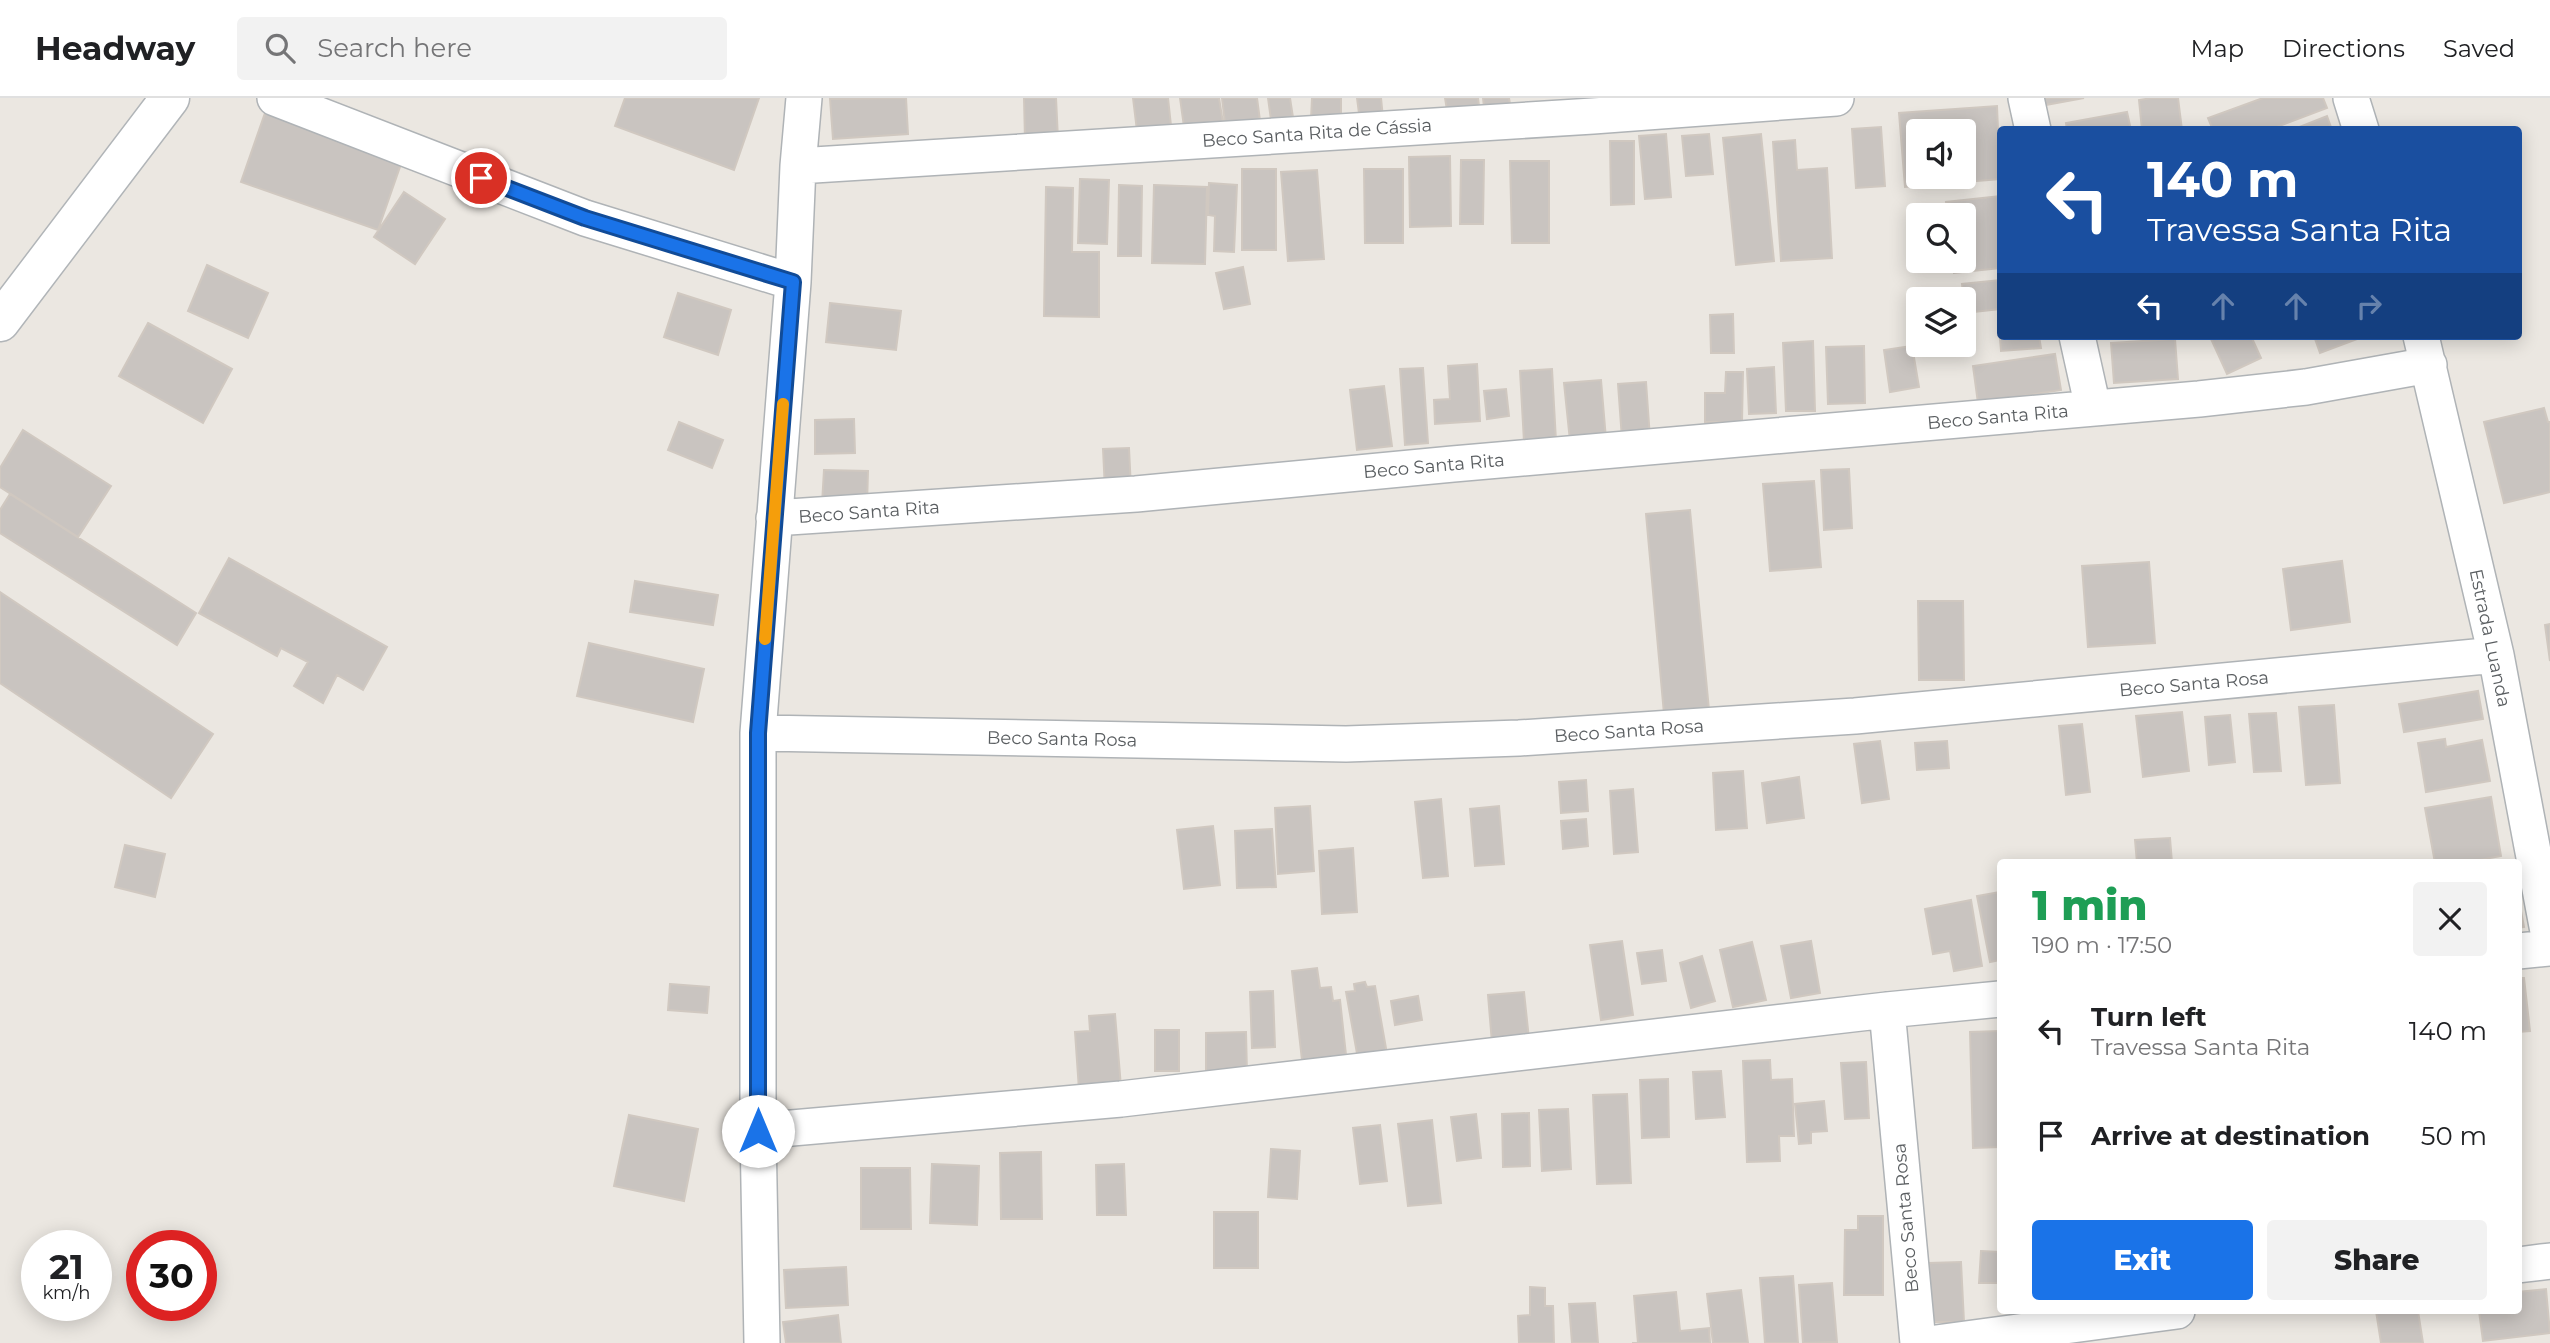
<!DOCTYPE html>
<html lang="en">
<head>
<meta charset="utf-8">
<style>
  :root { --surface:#fff; --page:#f2f2f2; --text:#202124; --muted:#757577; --line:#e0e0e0; --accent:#1a73e8 }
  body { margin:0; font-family:Montserrat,sans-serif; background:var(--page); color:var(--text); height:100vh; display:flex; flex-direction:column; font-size:26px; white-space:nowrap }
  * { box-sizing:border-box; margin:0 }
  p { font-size:23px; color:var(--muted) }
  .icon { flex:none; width:38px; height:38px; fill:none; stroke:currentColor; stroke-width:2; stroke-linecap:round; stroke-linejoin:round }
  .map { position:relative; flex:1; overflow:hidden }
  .details { position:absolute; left:1997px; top:761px; width:525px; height:455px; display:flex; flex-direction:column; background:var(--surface); border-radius:7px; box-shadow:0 4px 18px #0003 }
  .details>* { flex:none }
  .hud { position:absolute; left:1997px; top:28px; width:525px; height:214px; border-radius:7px; box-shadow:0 4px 18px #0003; background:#1a4fa0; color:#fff; overflow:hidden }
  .fabs { position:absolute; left:1906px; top:21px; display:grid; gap:14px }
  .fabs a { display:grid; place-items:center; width:70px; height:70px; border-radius:7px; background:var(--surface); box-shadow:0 4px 18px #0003; font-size:35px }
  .speed { position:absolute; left:21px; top:1132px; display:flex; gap:14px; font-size:35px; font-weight:700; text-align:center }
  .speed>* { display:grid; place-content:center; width:91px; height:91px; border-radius:50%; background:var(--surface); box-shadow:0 4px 18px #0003; line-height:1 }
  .speed small { font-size:18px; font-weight:400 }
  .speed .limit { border:10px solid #d22; background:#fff; color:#111 }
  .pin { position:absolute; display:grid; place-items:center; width:60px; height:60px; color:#fff; margin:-30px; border:4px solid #fff; border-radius:50%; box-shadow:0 2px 7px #0007 }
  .me { position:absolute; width:77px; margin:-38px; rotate:0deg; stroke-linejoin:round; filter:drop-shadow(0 0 5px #0008) }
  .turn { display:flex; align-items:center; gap:24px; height:147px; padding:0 35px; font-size:32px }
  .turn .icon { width:91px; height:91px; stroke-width:2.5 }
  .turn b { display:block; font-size:49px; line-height:60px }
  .lanes { display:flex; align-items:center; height:66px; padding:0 35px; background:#0003; justify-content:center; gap:35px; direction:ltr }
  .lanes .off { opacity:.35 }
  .round { display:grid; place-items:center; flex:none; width:74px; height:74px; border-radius:7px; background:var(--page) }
  .head { display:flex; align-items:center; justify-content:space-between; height:119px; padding:0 35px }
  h1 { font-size:42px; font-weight:800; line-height:52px; color:#1e9e55 }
  .button { display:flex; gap:14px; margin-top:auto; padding:14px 35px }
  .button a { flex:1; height:80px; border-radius:7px; background:var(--accent); color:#fff; font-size:28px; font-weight:800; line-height:80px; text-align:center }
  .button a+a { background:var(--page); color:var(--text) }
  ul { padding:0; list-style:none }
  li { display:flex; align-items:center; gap:21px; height:105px; padding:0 35px }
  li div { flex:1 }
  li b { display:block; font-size:26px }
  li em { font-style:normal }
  header { display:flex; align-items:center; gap:42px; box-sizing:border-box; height:98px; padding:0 35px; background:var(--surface); border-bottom:2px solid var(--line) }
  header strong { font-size:33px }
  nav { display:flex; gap:38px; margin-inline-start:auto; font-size:24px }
  .search { width:490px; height:63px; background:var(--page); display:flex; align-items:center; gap:18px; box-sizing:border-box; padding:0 24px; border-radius:7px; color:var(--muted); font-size:26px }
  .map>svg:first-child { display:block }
  .building { fill:#c9c4c0; stroke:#d0c8c0; stroke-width:2; fill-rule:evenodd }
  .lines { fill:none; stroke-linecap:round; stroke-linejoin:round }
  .street-casing { stroke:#afb3b6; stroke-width:38 }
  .secondary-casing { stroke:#b1b5b8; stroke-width:41 }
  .street { stroke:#fff; stroke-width:35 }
  .secondary { stroke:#fff; stroke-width:38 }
  .route-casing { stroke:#114b97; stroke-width:18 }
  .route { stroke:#1a73e8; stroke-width:12 }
  .slow { stroke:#f59e0b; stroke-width:12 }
  .labels { text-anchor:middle; stroke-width:7; stroke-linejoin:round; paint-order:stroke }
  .street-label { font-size:18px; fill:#5a5e61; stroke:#fff }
</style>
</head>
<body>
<header>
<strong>Headway</strong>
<div class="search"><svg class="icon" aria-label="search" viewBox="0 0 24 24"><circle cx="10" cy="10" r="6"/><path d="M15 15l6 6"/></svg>Search here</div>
<nav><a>Map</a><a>Directions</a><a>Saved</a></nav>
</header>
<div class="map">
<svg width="2550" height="1245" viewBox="0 0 2550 1245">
  <rect width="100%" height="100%" fill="#ebe7e1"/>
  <path class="building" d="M625 0H759L734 72 615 28Z
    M906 0 908 36 833 41 830 1Z
    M1024 0H1056L1058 41 1025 42Z
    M1133 0H1168L1172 37 1138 41Z
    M1180 0H1219L1224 31 1185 36Z
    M1222 0H1257L1261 30 1226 34Z
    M1268 0H1290L1294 26 1272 29Z
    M1312 0H1341V22L1311 21Z
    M1357 0H1381L1383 20 1360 23Z
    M1445 0H1478L1479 8 1447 12Z
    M1483 0H1509L1510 6 1484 9Z
    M2038 0H2084L2040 8Z
    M2152 0H2178L2182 32H2142L2139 2Z
    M2263 0H2323L2327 10 2269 32H2213L2208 20Z
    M1997 8 2000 81 1905 89 1899 15ZM1918 33H1964V79H1918Z
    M2127 14 2131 32H2067L2066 25Z
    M265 15 402 63 378 132 241 84Z
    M2327 18 2332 32H2292Z
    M1881 29 1885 88 1856 90 1852 31Z
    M1666 36 1671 99 1645 101 1639 38Z
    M1709 36 1713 76 1686 78 1682 38Z
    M1761 36 1774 163 1736 167 1723 40Z
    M1795 42 1797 72 1827 70 1832 160 1781 163 1773 44Z
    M1610 43H1634V106L1611 107Z
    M1450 58 1451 128 1410 129 1409 59Z
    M1461 62H1484L1483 126H1460Z
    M1510 63H1549V145H1512Z
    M1242 71H1276V152H1242Z
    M1364 71H1403V145H1365Z
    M1317 72 1324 161 1288 163 1281 74Z
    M1080 81 1109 82 1107 146 1078 145Z
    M1209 85 1237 87 1234 154 1214 153 1215 118 1208 117Z
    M1119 87 1142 88 1141 158H1118Z
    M1154 87 1207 89 1205 166 1152 165Z
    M1046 89 1073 90 1072 154H1099V219L1044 218Z
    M404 94 445 121 415 166 374 139Z
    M2000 98V170L1954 175 1953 163H1964V117H1948L1946 104Z
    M207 167 268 195 248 240 188 213Z
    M1243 169 1250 206 1224 211 1216 175Z
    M2000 182V211L1965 215 1962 186Z
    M678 195 731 212 718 257 664 239Z
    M830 205 901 213 896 252 826 244Z
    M1733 216 1734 255H1711L1710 217Z
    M1998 217H2000V238H2039L2041 250 2001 253Z
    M148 225 232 271 203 325 119 278Z
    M2216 238H2251L2261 260 2227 276 2211 241Z
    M2314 238H2365L2320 255Z
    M2175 241 2178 281 2114 285 2111 245Z
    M1813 243 1815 313H1786L1783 245Z
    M1864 248 1865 305 1828 306 1826 249Z
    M1912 248 1919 289 1890 294 1884 252Z
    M2055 256 2061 292 1978 305 1973 268Z
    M1477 266 1480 323 1435 326 1434 302 1450 301 1448 268Z
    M1774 269 1776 315 1749 316 1747 271Z
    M1423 270 1428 345 1405 347 1400 271Z
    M1552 271 1556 343 1524 344 1520 273Z
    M1726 274H1743L1742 324H1705V295H1725Z
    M1601 282 1606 341 1570 343 1564 285Z
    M1646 284 1650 340 1622 341 1618 286Z
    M1384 288 1392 348 1357 352 1350 292Z
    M1506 291 1509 318 1487 321 1484 293Z
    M2544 310 2548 324H2550V394L2504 405 2484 324Z
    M854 321 855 355 815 356V322Z
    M679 324 723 342 712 370 668 352Z
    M23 332 111 388 78 439 0 389V370Z
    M1129 350 1131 391 1105 392 1103 351Z
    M1849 371 1852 430 1824 432 1821 372Z
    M824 372 868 373 867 407 822 406Z
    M1814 383 1821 469 1770 473 1763 386Z
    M10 396 196 515 177 547 0 435V412Z
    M1690 412 1709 612 1664 616 1646 416Z
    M229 460 387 549 363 592 337 577 323 605 294 588 308 564 281 550 277 558 199 515Z
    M2342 463 2350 524 2291 532 2283 471Z
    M2149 464 2155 545 2088 549 2082 468Z
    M635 483 718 497 713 527 630 514Z
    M0 494 213 636 171 700 0 585Z
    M1918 503H1963L1964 582H1919Z
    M2550 526V563L2545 527Z
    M589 545 704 571 693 624 577 598Z
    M2478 593 2483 621 2404 634 2399 606Z
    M2334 607 2340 685 2306 687 2299 609Z
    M2182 614 2189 673 2143 679 2136 618Z
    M2276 615 2281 673 2254 674 2249 616Z
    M2230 617 2235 664 2209 667 2205 619Z
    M2082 626 2090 694 2066 697 2059 628Z
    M2445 641 2446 649 2482 642 2490 683 2426 694 2418 645Z
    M1880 643 1889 701 1862 705 1854 646Z
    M1947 643 1949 670 1917 672 1915 645Z
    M1743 673 1747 730 1716 732 1713 675Z
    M1799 679 1804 720 1767 725 1762 685Z
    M1586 682 1588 713 1561 715 1559 684Z
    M1633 691 1638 754 1614 756 1610 693Z
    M2491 699 2501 758 2463 765H2435L2425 710Z
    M1441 701 1448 778 1423 780 1415 704Z
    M1310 708 1314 773 1278 776 1275 710Z
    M1499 708 1504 766 1475 768 1470 711Z
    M1586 721 1588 748 1563 751 1561 723Z
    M1213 728 1220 787 1184 791 1177 732Z
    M1272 731 1276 789 1237 790 1235 733Z
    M2170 740 2172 765H2137L2135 742Z
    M125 747 165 756 155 799 115 789Z
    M1353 750 1357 814 1322 816 1319 753Z
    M2000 794V862L1990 864 1977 798Z
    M2518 797 2524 829 2518 830Z
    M1971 802 1982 868 1954 873 1950 853 1933 856 1925 811Z
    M1622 843 1633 917 1601 922 1590 847Z
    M1811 843 1820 895 1791 900 1781 848Z
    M1752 844 1766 902 1733 909 1720 852Z
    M1662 852 1666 883 1642 886 1637 855Z
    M1702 858 1715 903 1691 910 1680 865Z
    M1317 870 1320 890 1331 889 1333 903 1340 902 1347 966 1303 971 1292 873Z
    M2518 880H2524L2530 933 2518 934Z
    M1365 884 1367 889 1375 888 1387 956 1358 961 1346 894 1355 893 1354 886Z
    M670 886 709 889 707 915 668 912Z
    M1273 893 1275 949 1252 950 1250 894Z
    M1524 894 1529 941 1492 945 1488 897Z
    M1418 898 1422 922 1395 927 1391 903Z
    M1115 916 1121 989 1079 992 1075 934 1090 933 1089 918Z
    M1155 932H1179V973H1155Z
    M2000 933V1049L1973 1050 1970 934Z
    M1246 934 1247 975H1206V935Z
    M1770 962 1771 982 1792 981 1794 1038H1779L1780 1063 1747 1064 1743 963Z
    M1866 964 1869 1020 1845 1021 1841 965Z
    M1721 973 1725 1019 1696 1021 1693 974Z
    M1668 981 1669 1039 1642 1040 1640 982Z
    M1627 996 1631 1085 1597 1086 1593 997Z
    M1824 1003 1827 1033 1811 1034V1045L1799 1046 1795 1006Z
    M1568 1011 1571 1071 1542 1073 1539 1012Z
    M1529 1015 1530 1068 1503 1069 1502 1016Z
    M1476 1016 1481 1060 1457 1063 1451 1019Z
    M629 1017 698 1031 684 1103 614 1088Z
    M1432 1022 1441 1105 1408 1108 1398 1026Z
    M1380 1027 1387 1083 1360 1086 1353 1030Z
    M1271 1051 1300 1053 1297 1101 1268 1099Z
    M1041 1054 1042 1121H1001L1000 1055Z
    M932 1066 979 1068 977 1127 930 1125Z
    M1124 1066 1126 1117H1097L1096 1067Z
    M861 1070H910L911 1131H861Z
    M1214 1114H1258V1170H1214Z
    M1858 1118H1883V1197H1844L1845 1132H1858Z
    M1981 1153 2000 1154V1185H1979Z
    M1961 1164 1964 1224H1931L1929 1165Z
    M846 1169 848 1207 786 1210 784 1172Z
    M1793 1178 1798 1245H1765L1760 1180Z
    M1832 1185 1837 1244 1803 1245 1799 1187Z
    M1530 1189 1545 1190V1208H1553L1554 1245H1519L1518 1218 1530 1217Z
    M2546 1191 2550 1235 2483 1243 2479 1213H2518V1194Z
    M1741 1192 1748 1245H1713L1707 1196Z
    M1676 1194 1680 1233 1709 1230 1710 1245H1632H1638L1634 1198Z
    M1595 1205 1598 1245H1572L1569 1206Z
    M2376 1213H2418L2423 1245H2381Z
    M838 1217 841 1245H786L783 1224Z"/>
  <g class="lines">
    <defs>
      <path id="street" d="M275 0 585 120 793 184
        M2026 0 2033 32
        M2351 0 2361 32
        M798 68 1593 18 1836 0
        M2077 238 2093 310
        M2421 238 2496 557 2550 844
        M774 420 1136 396 1453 366 2199 301 2306 289 2429 267
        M758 635 1346 646 1519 640 1855 618 2496 557
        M2518 853 2550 850
        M1887 912 1918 1245
        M758 1033 1121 1001 1887 912 2000 901
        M2518 1167 2550 1163
        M762 1245 758 1033V635L793 184 798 68 804 0
        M1936 1245 2177 1213"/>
      <path id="secondary" d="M0 224 170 0"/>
    </defs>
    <use href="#street" class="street-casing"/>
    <use href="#secondary" class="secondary-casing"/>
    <use href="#street" class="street"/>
    <use href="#secondary" class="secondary"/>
  </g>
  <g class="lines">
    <defs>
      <path id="route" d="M481 80 585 120 793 184 758 635V1033"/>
    </defs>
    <use href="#route" class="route-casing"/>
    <use href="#route" class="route"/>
    <path class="slow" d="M765 541 783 306"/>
  </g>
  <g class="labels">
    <g class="street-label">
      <text transform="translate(1317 35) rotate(-4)" y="6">Beco Santa Rita de Cássia</text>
      <text transform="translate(1998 319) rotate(-5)" y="6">Beco Santa Rita</text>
      <text transform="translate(1434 368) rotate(-5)" y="6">Beco Santa Rita</text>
      <text transform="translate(869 414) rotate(-4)" y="6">Beco Santa Rita</text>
      <text transform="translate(2490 540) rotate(78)" y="6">Estrada Luanda</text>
      <text transform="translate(2194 586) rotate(-5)" y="6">Beco Santa Rosa</text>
      <text transform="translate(1629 633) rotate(-4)" y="6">Beco Santa Rosa</text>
      <text transform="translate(1062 641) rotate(1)" y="6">Beco Santa Rosa</text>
      <text transform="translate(1906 1120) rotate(-95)" y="6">Beco Santa Rosa</text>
    </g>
  </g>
</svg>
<div class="fabs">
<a><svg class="icon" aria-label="sound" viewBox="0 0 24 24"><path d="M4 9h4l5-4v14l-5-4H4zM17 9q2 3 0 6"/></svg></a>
<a><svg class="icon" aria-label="search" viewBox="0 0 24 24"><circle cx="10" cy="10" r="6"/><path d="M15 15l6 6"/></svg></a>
<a><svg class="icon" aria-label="layers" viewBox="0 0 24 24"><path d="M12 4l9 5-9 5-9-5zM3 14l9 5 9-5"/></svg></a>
</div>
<div class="speed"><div>21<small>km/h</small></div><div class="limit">30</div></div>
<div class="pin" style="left:481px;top:80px;background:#d93025"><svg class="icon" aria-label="arrive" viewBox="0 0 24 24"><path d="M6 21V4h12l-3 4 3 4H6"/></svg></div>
<svg class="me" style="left:758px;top:1033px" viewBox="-20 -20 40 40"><circle r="19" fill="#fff"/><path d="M0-13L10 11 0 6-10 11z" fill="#1a73e8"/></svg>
<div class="hud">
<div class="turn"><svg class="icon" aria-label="left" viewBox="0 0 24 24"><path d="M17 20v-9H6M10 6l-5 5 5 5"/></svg><div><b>140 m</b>Travessa Santa Rita</div></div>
<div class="lanes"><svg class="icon" aria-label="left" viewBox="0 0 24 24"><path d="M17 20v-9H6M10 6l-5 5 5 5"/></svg><svg class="icon off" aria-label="ahead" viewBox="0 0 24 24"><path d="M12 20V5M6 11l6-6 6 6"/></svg><svg class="icon off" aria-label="ahead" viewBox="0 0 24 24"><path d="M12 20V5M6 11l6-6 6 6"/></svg><svg class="icon off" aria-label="right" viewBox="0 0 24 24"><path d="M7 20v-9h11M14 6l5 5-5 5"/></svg></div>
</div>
<section class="details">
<div class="head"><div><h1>1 min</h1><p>190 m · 17:50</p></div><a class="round"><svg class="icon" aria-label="close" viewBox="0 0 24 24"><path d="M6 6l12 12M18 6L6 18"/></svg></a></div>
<ul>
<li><svg class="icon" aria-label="left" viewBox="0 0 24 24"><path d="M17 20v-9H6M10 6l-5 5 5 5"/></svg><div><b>Turn left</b><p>Travessa Santa Rita</p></div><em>140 m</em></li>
<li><svg class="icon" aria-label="arrive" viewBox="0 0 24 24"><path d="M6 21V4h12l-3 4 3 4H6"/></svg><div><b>Arrive at destination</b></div><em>50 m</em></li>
</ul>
<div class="button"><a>Exit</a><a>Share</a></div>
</section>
</div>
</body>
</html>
